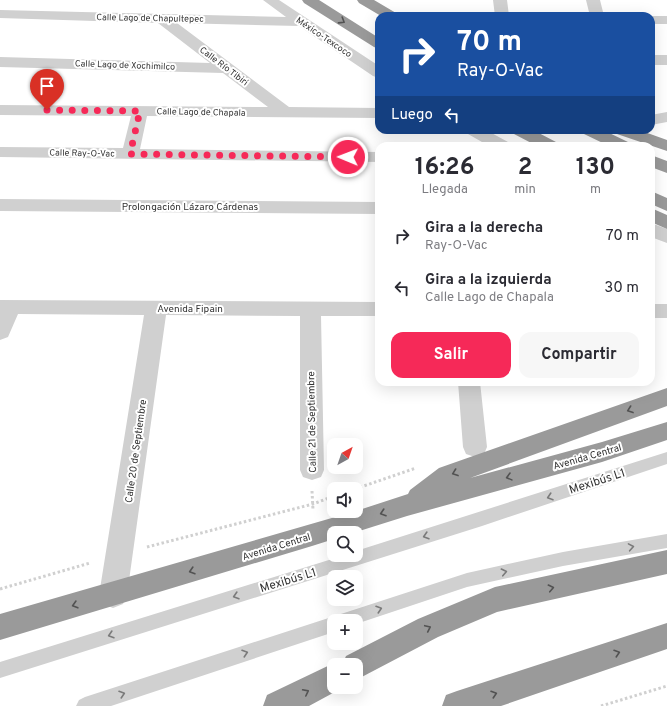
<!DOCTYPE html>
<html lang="es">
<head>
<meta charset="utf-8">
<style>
  :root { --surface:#fff; --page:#f7f7f7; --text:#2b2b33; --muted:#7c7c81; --accent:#f62958 }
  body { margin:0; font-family:Overpass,sans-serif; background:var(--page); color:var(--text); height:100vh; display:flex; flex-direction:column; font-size:15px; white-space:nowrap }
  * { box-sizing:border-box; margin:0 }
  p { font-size:13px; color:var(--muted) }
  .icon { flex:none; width:22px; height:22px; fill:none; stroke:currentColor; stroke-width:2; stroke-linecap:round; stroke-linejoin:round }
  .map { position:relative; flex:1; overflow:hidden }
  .side { position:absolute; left:375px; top:142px; width:280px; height:244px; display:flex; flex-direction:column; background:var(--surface); border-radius:12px; box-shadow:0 4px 16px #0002 }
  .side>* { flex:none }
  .guide { position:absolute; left:375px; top:12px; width:280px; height:122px; border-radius:12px; box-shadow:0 4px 16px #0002; background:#1a4fa0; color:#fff; overflow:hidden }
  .needle { width:26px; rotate:40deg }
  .buttons { position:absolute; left:327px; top:438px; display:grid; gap:8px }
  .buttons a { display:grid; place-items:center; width:36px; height:36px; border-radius:8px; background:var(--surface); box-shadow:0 4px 16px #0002; font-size:20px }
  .pin { position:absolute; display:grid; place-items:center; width:34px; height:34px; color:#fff; margin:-41px -17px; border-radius:50% 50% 50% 0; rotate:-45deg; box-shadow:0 0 4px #0007 }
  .pin .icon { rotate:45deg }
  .me { position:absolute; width:44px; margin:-22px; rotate:271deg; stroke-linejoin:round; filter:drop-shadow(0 0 3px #0008) }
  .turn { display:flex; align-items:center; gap:14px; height:84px; padding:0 16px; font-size:18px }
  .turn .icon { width:52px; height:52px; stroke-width:2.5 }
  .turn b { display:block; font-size:28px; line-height:34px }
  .then { display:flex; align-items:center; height:38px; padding:0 16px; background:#0003; gap:8px; font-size:15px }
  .eta { display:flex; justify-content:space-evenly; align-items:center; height:68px; text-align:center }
  .eta b { font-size:24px; font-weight:700; line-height:28px }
  .primary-button { display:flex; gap:8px; margin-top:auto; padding:8px 16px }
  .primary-button a { flex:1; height:46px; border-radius:12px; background:var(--accent); color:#fff; font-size:16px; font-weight:700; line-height:46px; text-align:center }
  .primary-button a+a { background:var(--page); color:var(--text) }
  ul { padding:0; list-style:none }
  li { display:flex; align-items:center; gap:12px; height:52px; padding:0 16px }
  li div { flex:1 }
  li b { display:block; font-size:15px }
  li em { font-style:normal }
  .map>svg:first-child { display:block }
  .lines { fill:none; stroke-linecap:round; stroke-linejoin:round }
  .path { stroke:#d0d0d0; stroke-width:3; stroke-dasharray:2.5 2.5; stroke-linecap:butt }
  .lane { fill:#d0d0d0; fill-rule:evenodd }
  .street { fill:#d0d0d0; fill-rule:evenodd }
  .highway { fill:#9a9a9a; fill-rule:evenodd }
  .oneway { stroke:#525252 }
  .oneway2 { stroke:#7a7a7a }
  .route { stroke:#f62958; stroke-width:7; stroke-dasharray:0 12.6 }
  .labels { text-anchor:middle; stroke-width:4; stroke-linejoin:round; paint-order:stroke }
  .far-street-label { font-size:9px; fill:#333; stroke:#fff }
  .street-label { font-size:10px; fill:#333; stroke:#fff }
  .near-street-label { font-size:12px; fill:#333; stroke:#fff }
</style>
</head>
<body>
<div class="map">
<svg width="667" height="706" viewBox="0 0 667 706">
  <rect width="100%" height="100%" fill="#fff"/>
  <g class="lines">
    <path class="path" d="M355 489 416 468
      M312 491 313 510
      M147 547 313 504 334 496
      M0 589 90 563
      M601 706 667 686"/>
    <path class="lane" d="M667 452V464L482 526 0 678V662L345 555H356V551Z
      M667 534V548L563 566 467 587 356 624V621H334V632L111 706H76L79 700 85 697 467 573 563 552Z"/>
    <path class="street" d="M263 0H279L379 66V78L373 76 299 26 177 23 289 107 379 108V118L147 116 140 149 379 152V162L0 157V147L123 148 131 116 0 115V105L268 107 223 73 0 67V57L210 63 158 23 0 18V10L286 17Z
      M493 0H507L509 16H495Z
      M586 0H600L604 16H590Z
      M650 16H667V24H651V16Z
      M651 55H667V65H651Z
      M667 112V122L651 125V115Z
      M466 130H486L508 142 511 146H489L468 134Z
      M0 199 379 202V214L0 211Z
      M651 223 667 229V243L651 237Z
      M0 300 379 302V316H321L324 470 321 477 312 480 303 477 300 470V316L166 315 127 595 123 604 113 608 103 604 99 595 144 315 18 314 8 337 0 340Z
      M651 304H667V318H651Z
      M458 382H480L487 447 484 454 475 457 466 454 463 447Z"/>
    <path class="highway" d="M302 0H319L379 38V49L374 47 304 3Z
      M357 0H374L396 13 398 16H381L359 3Z
      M512 130H533L556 142 559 146H537L514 134Z
      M582 130H603L628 142 631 146H609L584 134Z
      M615 130H639L667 140V151L617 134Z
      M651 155 667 161V173L651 167Z
      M651 191 667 198V211L651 204Z
      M651 208 667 215V229L651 222Z
      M667 388V406L470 478 602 442 667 422V440L602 462 407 516 353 533H334V539L312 546 0 640V614L356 511 408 494 410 490 439 468Z
      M667 550V574L497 612 438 637 356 680V665H342L346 656 418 619 495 587Z
      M667 623V649L501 706H442L446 695 457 691Z
      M334 663 340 665H334V687H344L309 706H263L267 695Z"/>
  </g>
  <defs><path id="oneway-chevron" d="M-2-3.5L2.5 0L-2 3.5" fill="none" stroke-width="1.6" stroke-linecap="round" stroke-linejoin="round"/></defs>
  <g class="oneway">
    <use href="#oneway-chevron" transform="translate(342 21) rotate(32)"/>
    <use href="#oneway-chevron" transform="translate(630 410) rotate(160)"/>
    <use href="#oneway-chevron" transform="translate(455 473) rotate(160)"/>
    <use href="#oneway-chevron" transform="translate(509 477) rotate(165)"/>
    <use href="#oneway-chevron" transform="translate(383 513) rotate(162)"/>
    <use href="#oneway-chevron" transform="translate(192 571) rotate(163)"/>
    <use href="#oneway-chevron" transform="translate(551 588) rotate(-12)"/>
    <use href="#oneway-chevron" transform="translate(75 605) rotate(164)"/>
    <use href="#oneway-chevron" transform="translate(428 628) rotate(-25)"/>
    <use href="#oneway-chevron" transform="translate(617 653) rotate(-18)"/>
    <use href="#oneway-chevron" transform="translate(306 692) rotate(-27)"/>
    <use href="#oneway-chevron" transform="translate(494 694) rotate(-18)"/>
  </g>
  <g class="oneway2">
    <use href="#oneway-chevron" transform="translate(550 497) rotate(162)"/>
    <use href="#oneway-chevron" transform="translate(426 536) rotate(163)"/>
    <use href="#oneway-chevron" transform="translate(631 547) rotate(-10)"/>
    <use href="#oneway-chevron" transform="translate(504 572) rotate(-12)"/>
    <use href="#oneway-chevron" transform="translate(236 596) rotate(163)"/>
    <use href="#oneway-chevron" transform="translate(379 609) rotate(-18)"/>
    <use href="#oneway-chevron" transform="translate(111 635) rotate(163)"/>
    <use href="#oneway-chevron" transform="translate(245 653) rotate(-18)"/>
    <use href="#oneway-chevron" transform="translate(122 694) rotate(-18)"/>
  </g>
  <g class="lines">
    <path class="route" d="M47 110 140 111 130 154 348 157"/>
  </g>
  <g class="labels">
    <g class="far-street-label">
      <text transform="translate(150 18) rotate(1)" y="3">Calle Lago de Chapultepec</text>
      <text transform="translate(324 37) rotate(34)" y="3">México-Texcoco</text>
      <text transform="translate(125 65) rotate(2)" y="3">Calle Lago de Xochimilco</text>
      <text transform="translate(224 66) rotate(37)" y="3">Calle Río Tibiri</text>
      <text transform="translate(201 112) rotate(1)" y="3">Calle Lago de Chapala</text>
      <text transform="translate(82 153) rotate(1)" y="3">Calle Ray-O-Vac</text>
    </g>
    <g class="street-label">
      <text x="190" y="210">Prolongación Lázaro Cárdenas</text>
      <text x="190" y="312">Avenida Fipain</text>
      <text transform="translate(311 422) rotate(-91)" y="4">Calle 21 de Septiembre</text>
      <text transform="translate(135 451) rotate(-82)" y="4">Calle 20 de Septiembre</text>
      <text transform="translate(587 456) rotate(-16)" y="4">Avenida Central</text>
      <text transform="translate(276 546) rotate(-17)" y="4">Avenida Central</text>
    </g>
    <g class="near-street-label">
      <text transform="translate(597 481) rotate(-18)" y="4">Mexibús L1</text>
      <text transform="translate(288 580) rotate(-17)" y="4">Mexibús L1</text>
    </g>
  </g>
</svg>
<div class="buttons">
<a><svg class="needle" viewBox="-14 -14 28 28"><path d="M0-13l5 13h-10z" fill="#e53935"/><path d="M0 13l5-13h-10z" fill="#7c7c81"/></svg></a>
<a><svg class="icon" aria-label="sound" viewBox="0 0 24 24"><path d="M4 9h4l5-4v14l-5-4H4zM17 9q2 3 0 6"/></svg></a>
<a><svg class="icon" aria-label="search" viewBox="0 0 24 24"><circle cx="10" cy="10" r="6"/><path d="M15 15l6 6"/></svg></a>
<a><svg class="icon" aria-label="layers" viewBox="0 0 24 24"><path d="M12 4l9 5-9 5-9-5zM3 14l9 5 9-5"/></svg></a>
<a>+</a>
<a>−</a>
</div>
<div class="pin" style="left:47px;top:110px;background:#d93025"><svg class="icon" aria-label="arrive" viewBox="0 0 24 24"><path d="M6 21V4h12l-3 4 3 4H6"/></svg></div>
<svg class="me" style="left:348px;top:157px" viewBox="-20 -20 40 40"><circle r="17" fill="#f62958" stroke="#fff" stroke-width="3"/><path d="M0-11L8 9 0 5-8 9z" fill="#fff"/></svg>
<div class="guide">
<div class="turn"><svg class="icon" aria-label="right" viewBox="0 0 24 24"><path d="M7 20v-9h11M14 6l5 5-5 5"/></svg><div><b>70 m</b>Ray-O-Vac</div></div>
<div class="then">Luego<svg class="icon" aria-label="left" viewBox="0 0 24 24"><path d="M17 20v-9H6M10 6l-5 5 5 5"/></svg></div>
</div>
<section class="side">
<div class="eta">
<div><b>16:26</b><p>Llegada</p></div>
<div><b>2</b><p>min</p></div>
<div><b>130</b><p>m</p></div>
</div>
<ul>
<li><svg class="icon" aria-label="right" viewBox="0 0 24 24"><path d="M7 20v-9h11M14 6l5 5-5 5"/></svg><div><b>Gira a la derecha</b><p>Ray-O-Vac</p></div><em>70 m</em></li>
<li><svg class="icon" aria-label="left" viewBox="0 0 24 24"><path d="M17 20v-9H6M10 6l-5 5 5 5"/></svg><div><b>Gira a la izquierda</b><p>Calle Lago de Chapala</p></div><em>30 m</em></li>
</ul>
<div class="primary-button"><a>Salir</a><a>Compartir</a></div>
</section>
</div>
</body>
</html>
